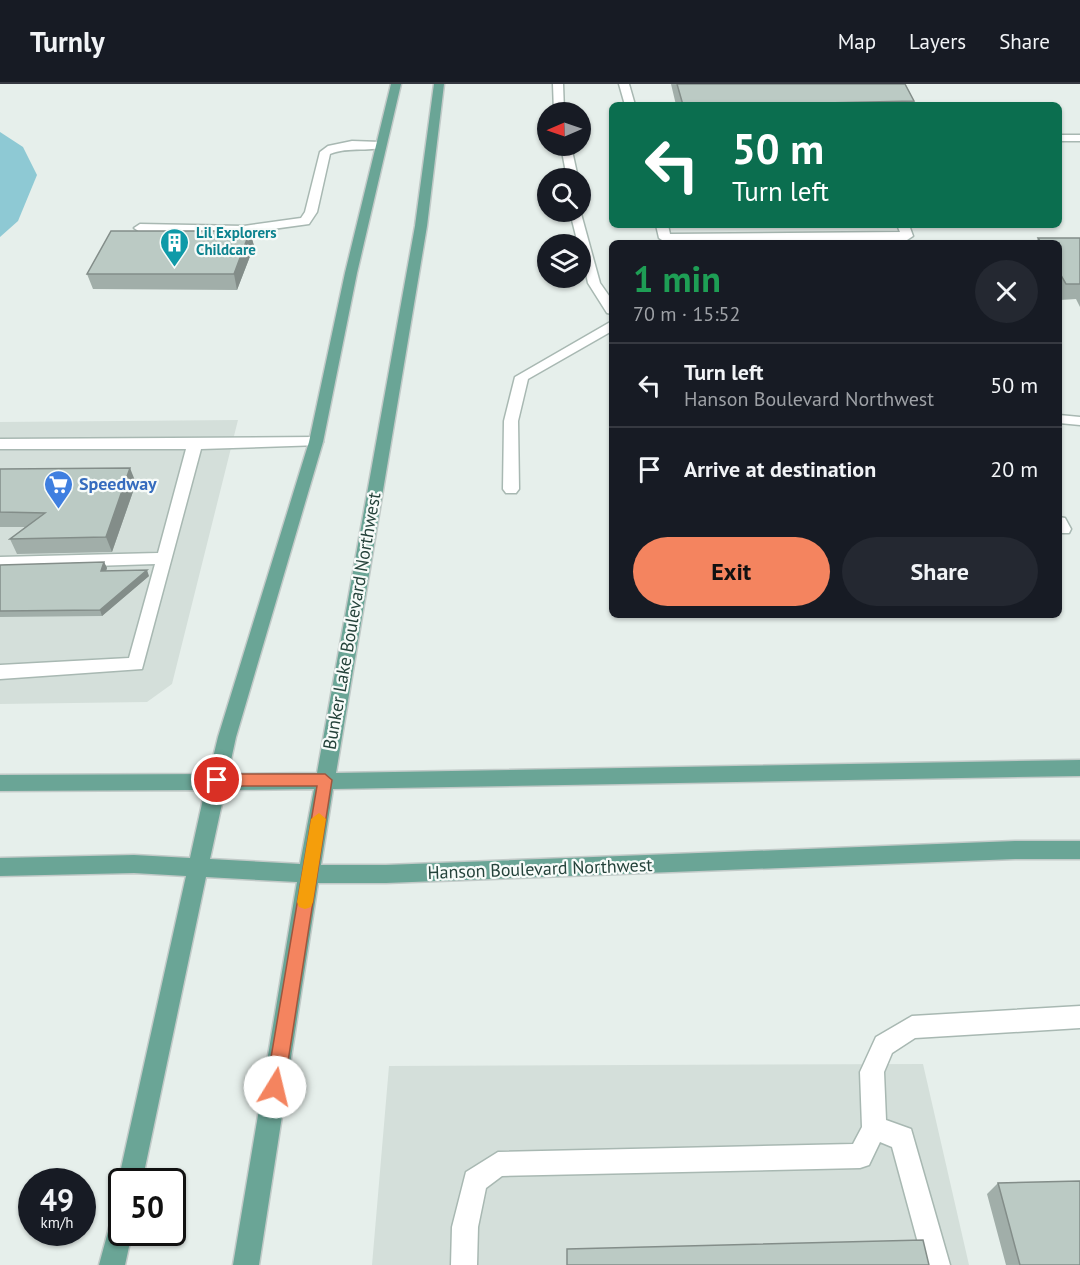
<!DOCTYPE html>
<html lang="en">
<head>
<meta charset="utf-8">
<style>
  :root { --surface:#171b24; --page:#242831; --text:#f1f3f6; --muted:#9ea1a6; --line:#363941; --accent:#f4845f }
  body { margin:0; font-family:"PT Sans",sans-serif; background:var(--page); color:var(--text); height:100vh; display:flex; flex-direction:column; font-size:22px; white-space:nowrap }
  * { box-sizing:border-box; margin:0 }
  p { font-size:20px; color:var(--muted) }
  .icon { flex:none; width:33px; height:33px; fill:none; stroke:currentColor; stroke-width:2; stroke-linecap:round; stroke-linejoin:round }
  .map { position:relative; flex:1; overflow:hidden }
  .details { position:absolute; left:609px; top:156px; width:453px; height:378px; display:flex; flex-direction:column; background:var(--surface); border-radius:9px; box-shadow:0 2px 4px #0004 }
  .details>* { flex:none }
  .guide { position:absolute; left:609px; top:18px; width:453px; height:126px; border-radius:9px; box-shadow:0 2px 4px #0004; background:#0b6e4f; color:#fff; overflow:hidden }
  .needle { width:39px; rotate:268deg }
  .controls { position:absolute; left:537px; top:18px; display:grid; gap:12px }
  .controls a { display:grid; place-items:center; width:54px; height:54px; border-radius:50%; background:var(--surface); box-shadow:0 2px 4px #0004; font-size:30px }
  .speed { position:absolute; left:18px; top:1084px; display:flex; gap:12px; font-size:30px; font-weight:700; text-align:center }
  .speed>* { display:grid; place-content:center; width:78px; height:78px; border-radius:50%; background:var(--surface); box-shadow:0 2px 4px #0004; line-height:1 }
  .speed small { font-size:15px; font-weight:400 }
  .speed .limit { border:3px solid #111; border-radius:9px; background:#fff; color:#111 }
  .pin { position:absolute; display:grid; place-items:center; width:51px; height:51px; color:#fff; margin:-26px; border:3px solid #fff; border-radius:50%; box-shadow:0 2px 6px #0007 }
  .me { position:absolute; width:66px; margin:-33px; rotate:9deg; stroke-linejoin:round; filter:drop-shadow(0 0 4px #0008) }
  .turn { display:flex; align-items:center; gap:21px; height:126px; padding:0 24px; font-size:27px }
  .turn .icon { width:78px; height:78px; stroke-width:2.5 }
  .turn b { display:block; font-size:42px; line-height:51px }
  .round { display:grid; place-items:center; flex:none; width:63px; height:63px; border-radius:32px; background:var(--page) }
  .summary { display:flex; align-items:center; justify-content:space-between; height:102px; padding:0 24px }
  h1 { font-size:36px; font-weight:700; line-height:45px; color:#1e9e55 }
  .button { display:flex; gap:12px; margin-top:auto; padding:12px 24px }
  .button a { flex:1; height:69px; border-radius:36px; background:var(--accent); color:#111; font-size:24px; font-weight:700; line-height:69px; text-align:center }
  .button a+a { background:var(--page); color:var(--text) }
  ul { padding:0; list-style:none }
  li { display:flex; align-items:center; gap:18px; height:84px; padding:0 24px; border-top:2px solid var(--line) }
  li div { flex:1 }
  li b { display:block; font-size:22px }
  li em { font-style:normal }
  header { display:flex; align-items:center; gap:36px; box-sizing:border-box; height:84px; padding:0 30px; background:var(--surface); border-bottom:2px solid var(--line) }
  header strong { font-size:28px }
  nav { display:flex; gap:33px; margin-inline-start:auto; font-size:21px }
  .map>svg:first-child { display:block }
  .built { fill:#d4dfda }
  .water { fill:#8ec9d4 }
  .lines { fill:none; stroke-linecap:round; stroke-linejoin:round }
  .minor-casing { stroke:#a8b8b2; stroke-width:3 }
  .major-casing { stroke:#c2cac8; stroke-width:3 }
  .minor { fill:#fff; fill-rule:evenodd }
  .major { fill:#6aa596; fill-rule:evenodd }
  .wall { fill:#a1aea9 }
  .shaded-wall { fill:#838d89 }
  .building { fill:#bbcac4; stroke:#838d89; stroke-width:1.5 }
  .route { fill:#f4845f; stroke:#9f563e; stroke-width:1.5 }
  .slow { fill:#f59e0b }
  .labels { text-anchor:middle; stroke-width:4.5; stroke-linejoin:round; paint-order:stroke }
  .far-culture-label { font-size:15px; font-weight:bold; fill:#0d838f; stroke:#f7fbf9; text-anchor:start }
  .shop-label { font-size:18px; font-weight:bold; fill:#366cbe; stroke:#f7fbf9; text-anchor:start }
  .street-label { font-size:18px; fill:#24423a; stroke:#f7fbf9 }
</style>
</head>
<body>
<header>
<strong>Turnly</strong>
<nav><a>Map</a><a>Layers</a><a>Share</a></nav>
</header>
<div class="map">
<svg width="1080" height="1181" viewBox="0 0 1080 1181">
  <rect width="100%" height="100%" fill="#e6efeb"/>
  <path class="built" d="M238 336 172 600 147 618 0 620V338Z
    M923 980 969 1181H372L389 982Z"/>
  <path class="water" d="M0 48 23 63 37 91 18 137 0 153Z"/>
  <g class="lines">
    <defs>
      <path id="minor" d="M553 0H563L564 28H554Z
        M619 0H629L635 21H625Z
        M1059 51H1080V57H1059Z
        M352 57 381 58 386 61C376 69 347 62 330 70L317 128 309 140 244 149 140 148 134 144 140 140 244 142 301 134 305 128 320 68 328 62Z
        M561 62H571L578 94H567Z
        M580 126 600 199 612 216V230L607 229 588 199 580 160H578L570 128Z
        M656 141H668L670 150 900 148 897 141H909L913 152 907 156 665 158 659 154Z
        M612 237V247L528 295 518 337 519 405 516 409H506L503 405 504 337 515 293Z
        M1059 331 1080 333V341L1059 339Z
        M316 353 323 358 321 361 201 365 142 585 0 595V581L129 574 155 480 0 485V473L158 469 186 365H0V355Z
        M1059 433 1065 434 1071 445 1069 449H1059Z
        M1080 922V944L915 954 892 969 884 988 886 1036 911 1045 950 1181H924L892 1063 880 1058 869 1081 860 1084 502 1092 486 1104 478 1143 477 1181H451L452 1143 466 1088 498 1068 853 1060 862 1043 860 988 876 953 912 932Z"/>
      <path id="major" d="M391 0H401L357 189 323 358 236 653 228 690 317 689 415 142 434 0H444L427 142 336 689 1080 676V692L333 705 321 781H386L1015 757H1080V775H1015L386 799H318L259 1181H233L297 798 206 793 142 1098H122V1107L118 1098 186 792 134 789 0 792V774L134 771 190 774 205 706 0 707V691L209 690 218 653 309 358 345 189ZM314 705 300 780 210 775 225 706Z
        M122 1125V1149H132L125 1181H99L113 1129Z"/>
    </defs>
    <use href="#minor" class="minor-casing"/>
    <use href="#major" class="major-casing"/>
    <use href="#minor" class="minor"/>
    <use href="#major" class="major"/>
  </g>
  <path class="wall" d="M671 0H905L914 17V21H676Z
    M250 147 254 162 237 206 93 205 87 190Z
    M1038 154H1080V223L1076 215 1060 216 1059 214V159H1036Z
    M0 385 136 399 112 468 17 470 10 455 25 443H0Z
    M104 478 107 484 106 487 149 492 102 532 0 533V481Z
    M998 1099 1080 1181H1006L987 1110Z"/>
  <path class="shaded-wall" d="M250 147 254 162 237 206 234 190Z
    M130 384 136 399 112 468 106 453Z
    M104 478 107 484 104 493 101 487Z
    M147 486 149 492 102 532 100 526Z"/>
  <path class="building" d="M677 0H905L914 17 825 19 826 21H683Z
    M111 147H250L234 190H87Z
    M1038 154H1080V200H1066L1059 188V159H1041Z
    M130 384 106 453 10 455 45 429 0 428V385Z
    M104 478 101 487 147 486 100 526 0 527V481Z
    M1080 1097V1181H1020L998 1099Z
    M923 1156 929 1181H567V1165Z"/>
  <path class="route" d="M217 690H325L332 696 284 1003 281 1009 275 1012 268 1009 266 1003 317 702H217L209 696Z"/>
  <path class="slow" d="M319 729 326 735 313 818 311 823 305 825 299 823 297 818 311 735Z"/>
  <defs>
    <symbol id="building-pin" viewBox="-11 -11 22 30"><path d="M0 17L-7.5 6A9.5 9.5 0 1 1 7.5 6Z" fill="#0f9aa8" stroke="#f7fbf9"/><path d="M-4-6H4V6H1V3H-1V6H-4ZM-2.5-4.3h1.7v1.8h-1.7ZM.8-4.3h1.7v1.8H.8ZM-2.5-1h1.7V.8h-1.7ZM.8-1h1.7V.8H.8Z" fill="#fff"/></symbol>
    <symbol id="supermarket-pin" viewBox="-11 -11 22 30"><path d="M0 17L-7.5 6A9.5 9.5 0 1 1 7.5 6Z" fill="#3f7fe0" stroke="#f7fbf9"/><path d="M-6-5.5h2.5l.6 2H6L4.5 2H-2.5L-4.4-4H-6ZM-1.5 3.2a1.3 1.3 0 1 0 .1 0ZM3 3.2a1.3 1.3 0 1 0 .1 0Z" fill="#fff"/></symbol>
  </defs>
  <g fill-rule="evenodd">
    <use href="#building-pin" x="158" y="142" width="33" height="45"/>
    <use href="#supermarket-pin" x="42" y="384" width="33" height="45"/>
  </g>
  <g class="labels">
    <g class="far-culture-label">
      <text x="196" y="154">Lil Explorers<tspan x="196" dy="17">Childcare</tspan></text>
    </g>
    <g class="shop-label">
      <text x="79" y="406">Speedway</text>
    </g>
    <g class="street-label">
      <text transform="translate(352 537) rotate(-80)" y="6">Bunker Lake Boulevard Northwest</text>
      <text transform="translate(540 785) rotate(-2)" y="6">Hanson Boulevard Northwest</text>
    </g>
  </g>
</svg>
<div class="controls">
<a><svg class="needle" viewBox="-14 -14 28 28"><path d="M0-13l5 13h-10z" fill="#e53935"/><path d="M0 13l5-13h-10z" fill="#9ea1a6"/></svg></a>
<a><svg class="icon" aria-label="search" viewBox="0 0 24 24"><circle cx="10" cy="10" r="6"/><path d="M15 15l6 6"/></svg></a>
<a><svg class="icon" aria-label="layers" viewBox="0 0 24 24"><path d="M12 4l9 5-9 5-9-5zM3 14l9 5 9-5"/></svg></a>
</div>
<div class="speed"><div>49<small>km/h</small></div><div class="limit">50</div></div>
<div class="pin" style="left:217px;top:696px;background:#d93025"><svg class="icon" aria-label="arrive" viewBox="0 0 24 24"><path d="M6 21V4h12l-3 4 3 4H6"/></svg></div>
<svg class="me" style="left:275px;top:1003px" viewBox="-20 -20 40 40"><circle r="19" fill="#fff"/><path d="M0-13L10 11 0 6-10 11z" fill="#f4845f"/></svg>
<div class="guide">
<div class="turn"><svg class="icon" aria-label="left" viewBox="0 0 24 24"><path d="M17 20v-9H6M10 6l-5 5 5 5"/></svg><div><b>50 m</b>Turn left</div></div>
</div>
<section class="details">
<div class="summary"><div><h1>1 min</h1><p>70 m · 15:52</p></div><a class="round"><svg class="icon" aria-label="close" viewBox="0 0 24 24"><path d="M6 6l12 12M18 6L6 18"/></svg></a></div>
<ul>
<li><svg class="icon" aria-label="left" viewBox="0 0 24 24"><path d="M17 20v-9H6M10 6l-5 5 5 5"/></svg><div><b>Turn left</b><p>Hanson Boulevard Northwest</p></div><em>50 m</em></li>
<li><svg class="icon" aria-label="arrive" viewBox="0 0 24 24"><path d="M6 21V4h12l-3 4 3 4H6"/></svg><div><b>Arrive at destination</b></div><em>20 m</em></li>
</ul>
<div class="button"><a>Exit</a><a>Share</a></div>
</section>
</div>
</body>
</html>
